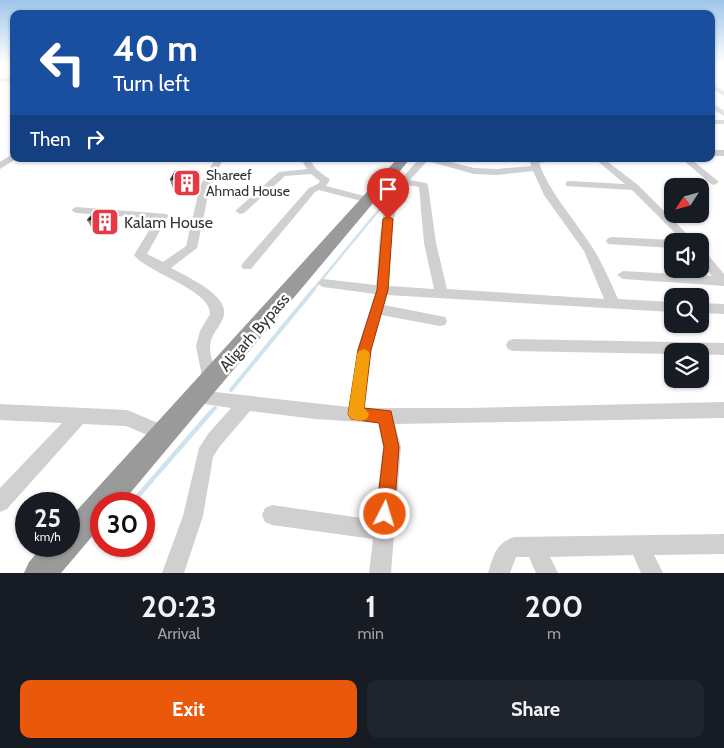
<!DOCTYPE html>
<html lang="en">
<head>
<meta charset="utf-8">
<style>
  :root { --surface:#171b24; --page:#20242c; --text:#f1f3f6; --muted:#9ea1a6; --accent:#ea580c }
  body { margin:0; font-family:Cabin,sans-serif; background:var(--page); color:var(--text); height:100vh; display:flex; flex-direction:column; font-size:19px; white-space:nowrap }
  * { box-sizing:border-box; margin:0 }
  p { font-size:16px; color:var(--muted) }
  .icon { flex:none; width:28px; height:28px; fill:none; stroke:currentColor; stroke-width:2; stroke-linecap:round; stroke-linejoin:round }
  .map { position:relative; height:573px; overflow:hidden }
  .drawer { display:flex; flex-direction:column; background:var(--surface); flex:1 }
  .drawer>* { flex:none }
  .hud { position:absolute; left:10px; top:10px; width:705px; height:152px; border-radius:10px; box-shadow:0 1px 4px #0004; background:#1a4fa0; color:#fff; overflow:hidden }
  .needle { width:32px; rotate:234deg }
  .fabs { position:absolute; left:664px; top:178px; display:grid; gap:10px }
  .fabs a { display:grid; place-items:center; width:45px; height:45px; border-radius:10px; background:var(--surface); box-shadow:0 1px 4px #0004; font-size:25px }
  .speed { position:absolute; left:15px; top:492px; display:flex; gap:10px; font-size:25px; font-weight:700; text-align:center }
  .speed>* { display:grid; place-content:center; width:65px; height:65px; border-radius:50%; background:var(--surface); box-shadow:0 1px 4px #0004; line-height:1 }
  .speed small { font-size:12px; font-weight:400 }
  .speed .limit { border:8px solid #d22; background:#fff; color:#111 }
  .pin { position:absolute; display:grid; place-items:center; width:42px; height:42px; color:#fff; margin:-51px -21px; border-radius:50% 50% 50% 0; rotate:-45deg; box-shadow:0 0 5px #0007 }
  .pin .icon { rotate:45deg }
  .me { position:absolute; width:55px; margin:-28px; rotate:5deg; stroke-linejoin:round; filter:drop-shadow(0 0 4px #0008) }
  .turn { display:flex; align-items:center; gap:18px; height:105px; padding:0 20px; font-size:22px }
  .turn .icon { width:65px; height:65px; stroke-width:2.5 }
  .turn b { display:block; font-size:35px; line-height:42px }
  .then { display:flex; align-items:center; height:48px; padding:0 20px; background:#0003; gap:10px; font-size:19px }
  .eta { display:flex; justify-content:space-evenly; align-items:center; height:85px; text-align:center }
  .eta b { font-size:30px; font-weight:800; line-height:35px }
  .button { display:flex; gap:10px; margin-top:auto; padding:10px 20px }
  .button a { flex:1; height:58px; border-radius:10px; background:var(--accent); color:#fff; font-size:20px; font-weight:800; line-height:58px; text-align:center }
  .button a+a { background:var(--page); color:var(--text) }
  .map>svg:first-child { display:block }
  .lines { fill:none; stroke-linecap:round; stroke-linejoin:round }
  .stream-far2 { stroke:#cfe2ee; stroke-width:2.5 }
  .stream-far1 { stroke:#cfe2ee; stroke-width:4 }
  .stream { stroke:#cfe2ee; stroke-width:4.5 }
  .minor { fill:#d0d0d0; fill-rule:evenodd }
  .highway { fill:#9a9a9a; fill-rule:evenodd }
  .wall { fill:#8c8c8c }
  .shaded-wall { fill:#5f5f5f }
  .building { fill:#1a1a1a; stroke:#5f5f5f }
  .route { fill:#ea580c; stroke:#983908 }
  .slow { fill:#f59e0b }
  .labels { text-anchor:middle; stroke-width:5; stroke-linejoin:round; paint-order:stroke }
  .far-poi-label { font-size:14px; fill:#333; stroke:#fff; text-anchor:start }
  .poi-label { font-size:16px; fill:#333; stroke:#fff; text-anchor:start }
  .street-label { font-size:16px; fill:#333; stroke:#fff }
</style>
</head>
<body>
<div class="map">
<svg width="724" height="573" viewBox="0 0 724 573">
  <rect width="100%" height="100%" fill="#fff"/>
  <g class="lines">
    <path class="stream-far2" d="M313 290 392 194"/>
    <path class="stream-far1" d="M231 390 314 289
      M210 413 215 408"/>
    <path class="stream" d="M131 504 211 412"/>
    <path class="minor" d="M0 78H14V82H0Z
      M711 84 724 91V96L711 88Z
      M711 102 724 111V116L711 108Z
      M711 120H724V124H711Z
      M711 150H724V156H711Z
      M14 153V159H16L0 169V162Z
      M215 159H223L210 186 197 248 171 268C185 276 228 294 224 315 221 327 210 334 210 347 210 358 216 370 219 381L216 386 211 388 206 386 203 381 196 346 200 331 210 314C211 290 148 273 134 255L156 219 76 213 71 210 76 207 167 214 168 216 147 254 163 262 186 246 200 186Z
      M301 159H309L316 169 328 178 330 180 326 186 372 198 374 200 369 203 319 190 315 192 251 269H243L241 266 243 263 309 188 318 184 320 181 311 174 285 176 244 213 240 214 235 211 279 172 307 169Z
      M419 159H439L474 168 497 169 531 166 530 161 533 159H554L553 161 539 163C550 193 571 215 588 241 601 259 609 279 618 299L672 302V312L387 295 384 305 440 316 445 317 447 321 445 325 440 326 381 315 371 350 365 408H471L724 402V418L395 424 401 447 391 573H369L373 539 272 525 265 522 262 515 265 508 272 505 375 520 383 447 378 423 315 419 250 411 220 446 213 457 203 516 184 573H162L183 516 199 448 208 434 231 408 191 402 189 397 191 392 197 390 349 407 357 350 375 294 323 287 317 283 323 279 376 285C379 259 378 218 390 196 398 182 409 170 419 159ZM427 161 474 174 497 175 533 171 544 195 584 251 604 299 447 289 436 243 428 185 426 183 410 180ZM407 185 419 187 424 243 434 289 389 286C391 252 388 214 407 185Z
      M595 159H604L638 185 694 241H683L632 190 566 186V182L569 181 625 184Z
      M682 159H691L719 182 714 185 711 184Z
      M612 237 672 240 675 241H672V248L608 244 606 241 608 238Z
      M700 249 704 250 724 274V286L623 279 617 275 623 271 712 276 700 261Z
      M700 303 724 304V314L700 313Z
      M513 339 724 343V355L700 354V351H672V354L513 351 508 349 506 345 508 341Z
      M0 404 127 410 170 428 172 434 170 440 164 442 126 426 83 424 7 509 0 512V488L62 423 0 420Z
      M724 534V554L654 555 663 573H641L633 555 550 557 558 573H536L529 557H516L510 573H488C494 555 495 544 514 537Z"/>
    <path class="highway" d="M397 159H410L121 504H101V526L61 573H24L29 562 43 546H69V519Z"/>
  </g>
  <path class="wall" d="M201 178 197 187 173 188 170 180Z
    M112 210 116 218 108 229 92 228 87 220Z"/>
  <path class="shaded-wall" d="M199 171 201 178 197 187 195 180Z
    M112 210 116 218 108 229 103 222Z"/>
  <path class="building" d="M175 171H199L195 180H170Z
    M97 209 112 210 103 222 87 220Z"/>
  <linearGradient id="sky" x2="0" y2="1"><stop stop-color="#9ec6ea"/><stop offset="0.44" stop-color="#fff"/><stop offset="1" stop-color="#fff" stop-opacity="0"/></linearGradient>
  <rect width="724" height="144" fill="url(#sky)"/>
  <path class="route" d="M388 216 393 219 388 290 371 350 364 408 391 411 399 447 394 514 391 521 385 523 379 521 376 514 384 447 379 423 351 419 348 414 358 350 377 290 383 219Z"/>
  <path class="slow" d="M364 349 368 351 370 354 364 408 369 414 367 419 361 421 351 419 348 414 357 354 359 351Z"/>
  <defs>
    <symbol id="building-square" viewBox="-11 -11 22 22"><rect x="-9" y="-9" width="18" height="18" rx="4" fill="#e63946" stroke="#fff"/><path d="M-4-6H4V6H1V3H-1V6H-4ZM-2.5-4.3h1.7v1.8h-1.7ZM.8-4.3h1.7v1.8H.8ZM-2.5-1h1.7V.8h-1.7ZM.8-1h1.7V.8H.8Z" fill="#fff"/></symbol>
  </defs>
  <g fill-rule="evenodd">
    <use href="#building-square" x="171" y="167" width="32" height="32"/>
    <use href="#building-square" x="89" y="206" width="32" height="32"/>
  </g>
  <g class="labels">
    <g class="far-poi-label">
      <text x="206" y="180">Shareef<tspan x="206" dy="16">Ahmad House</tspan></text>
    </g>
    <g class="poi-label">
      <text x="124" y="228">Kalam House</text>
    </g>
    <g class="street-label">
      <text transform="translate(254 332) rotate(-49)" y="6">Aligarh Bypass</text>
    </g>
  </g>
</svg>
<div class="fabs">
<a><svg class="needle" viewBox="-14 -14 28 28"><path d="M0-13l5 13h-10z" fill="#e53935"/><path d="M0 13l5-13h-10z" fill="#9ea1a6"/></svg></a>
<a><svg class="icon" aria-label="sound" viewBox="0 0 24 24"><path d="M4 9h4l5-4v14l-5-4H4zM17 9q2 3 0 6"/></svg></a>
<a><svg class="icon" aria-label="search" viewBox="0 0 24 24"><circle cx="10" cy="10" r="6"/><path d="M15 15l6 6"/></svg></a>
<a><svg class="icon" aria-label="layers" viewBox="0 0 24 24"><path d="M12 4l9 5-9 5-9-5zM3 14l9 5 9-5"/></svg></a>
</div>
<div class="speed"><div>25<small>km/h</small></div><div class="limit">30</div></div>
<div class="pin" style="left:388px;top:219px;background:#d93025"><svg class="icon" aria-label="arrive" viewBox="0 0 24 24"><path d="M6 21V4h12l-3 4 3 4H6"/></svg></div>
<svg class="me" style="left:385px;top:514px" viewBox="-20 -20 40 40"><circle r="17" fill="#ea580c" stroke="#fff" stroke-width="3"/><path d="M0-11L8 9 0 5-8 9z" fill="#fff"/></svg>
<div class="hud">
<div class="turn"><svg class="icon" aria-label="left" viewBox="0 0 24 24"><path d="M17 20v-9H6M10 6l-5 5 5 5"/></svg><div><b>40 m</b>Turn left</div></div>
<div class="then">Then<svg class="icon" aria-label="right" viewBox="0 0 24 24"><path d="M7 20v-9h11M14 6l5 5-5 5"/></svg></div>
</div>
</div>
<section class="drawer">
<div class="eta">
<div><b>20:23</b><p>Arrival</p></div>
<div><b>1</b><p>min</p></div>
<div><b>200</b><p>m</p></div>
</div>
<div class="button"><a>Exit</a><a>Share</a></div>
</section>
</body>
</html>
